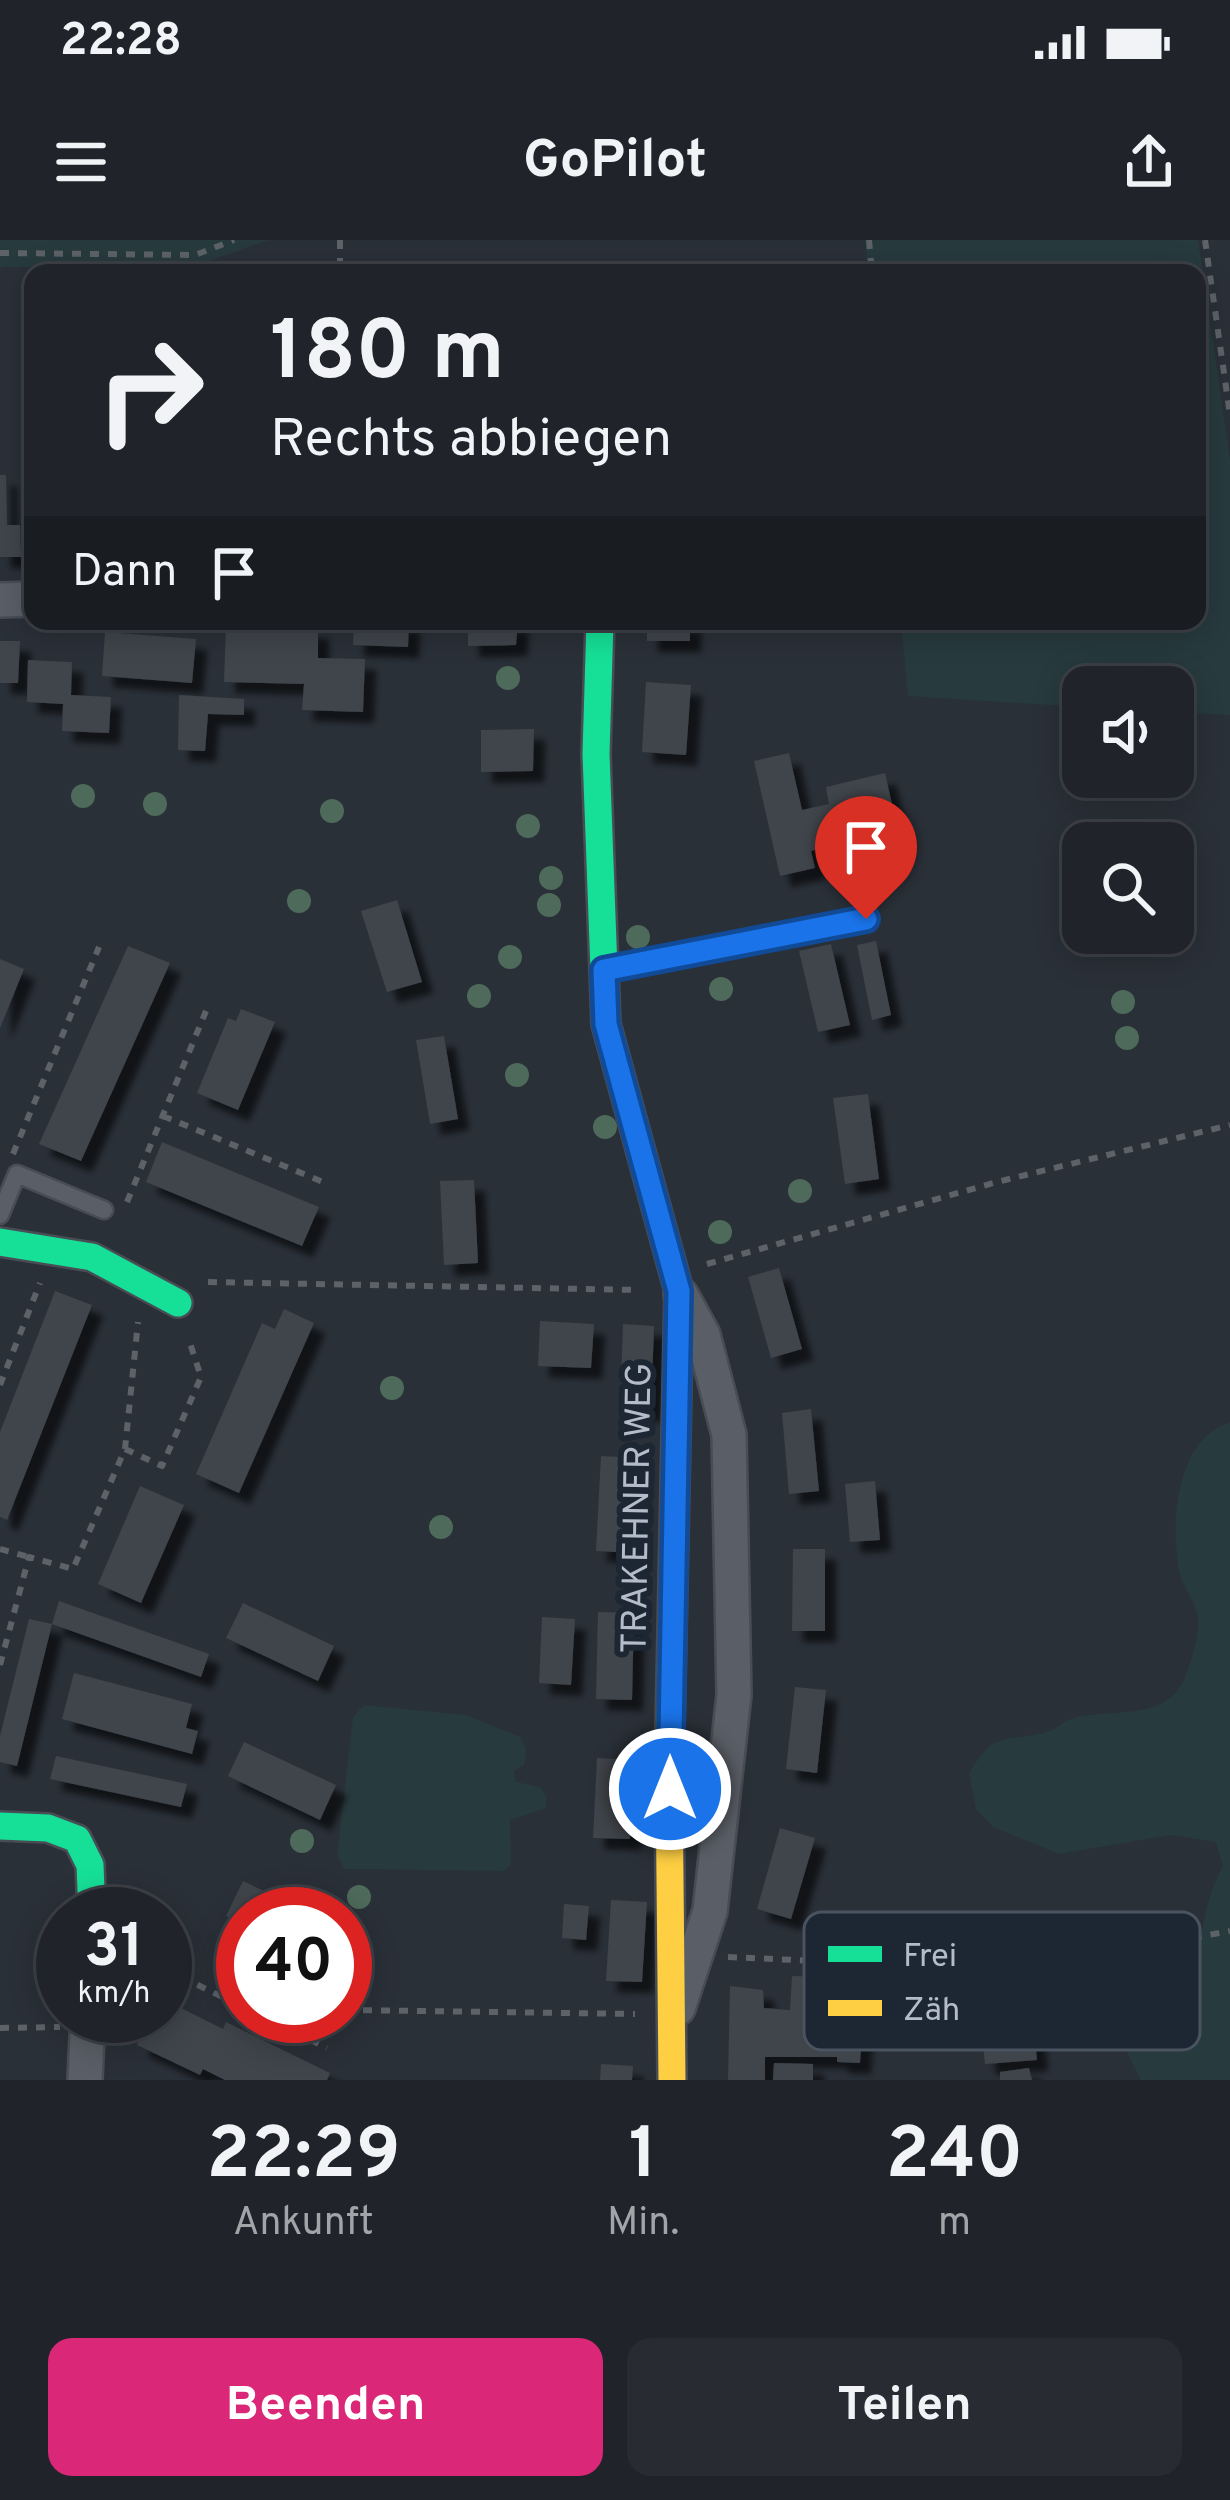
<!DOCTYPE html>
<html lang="de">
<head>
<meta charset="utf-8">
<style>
  :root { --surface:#20242a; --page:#282c32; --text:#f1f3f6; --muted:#a2a4a8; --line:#3d4147; --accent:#db2777 }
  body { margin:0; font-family:Overpass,sans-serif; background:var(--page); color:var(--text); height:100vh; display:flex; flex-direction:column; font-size:45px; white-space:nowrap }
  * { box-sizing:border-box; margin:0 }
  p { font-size:39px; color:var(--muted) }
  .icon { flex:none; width:66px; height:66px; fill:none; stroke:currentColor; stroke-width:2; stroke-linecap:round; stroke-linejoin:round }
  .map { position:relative; height:1840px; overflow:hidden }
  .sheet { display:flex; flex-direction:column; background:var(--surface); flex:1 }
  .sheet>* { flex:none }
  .guide { position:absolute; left:24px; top:24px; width:1182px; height:366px; border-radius:24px; box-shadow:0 6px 30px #0003,0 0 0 3px var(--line); background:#20242a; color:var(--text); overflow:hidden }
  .buttons { position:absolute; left:1062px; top:426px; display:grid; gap:24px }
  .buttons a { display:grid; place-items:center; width:132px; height:132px; border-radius:24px; background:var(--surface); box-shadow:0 6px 30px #0003,0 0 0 3px var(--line); font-size:60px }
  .speed { position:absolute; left:36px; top:1647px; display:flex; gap:24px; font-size:60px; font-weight:700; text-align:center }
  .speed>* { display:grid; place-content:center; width:156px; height:156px; border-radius:50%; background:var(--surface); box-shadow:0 6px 30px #0003,0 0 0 3px var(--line); line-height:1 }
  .speed small { font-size:30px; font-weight:400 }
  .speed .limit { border:18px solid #d22; background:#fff; color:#111 }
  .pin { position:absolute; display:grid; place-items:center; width:102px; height:102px; color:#fff; margin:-123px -51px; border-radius:50% 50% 50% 0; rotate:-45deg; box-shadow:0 0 12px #0007 }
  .pin .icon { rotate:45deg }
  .me { position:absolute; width:132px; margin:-66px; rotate:0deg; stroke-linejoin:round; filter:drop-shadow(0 0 9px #0008) }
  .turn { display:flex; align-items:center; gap:42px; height:252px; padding:0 48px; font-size:54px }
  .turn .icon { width:156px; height:156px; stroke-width:2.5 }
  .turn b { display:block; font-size:84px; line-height:102px }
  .then { display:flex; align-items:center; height:114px; padding:0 48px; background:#0003; gap:24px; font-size:45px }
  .eta { display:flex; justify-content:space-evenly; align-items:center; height:204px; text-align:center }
  .eta b { font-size:72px; font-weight:700; line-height:84px }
  .primary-button { display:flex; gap:24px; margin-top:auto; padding:24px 48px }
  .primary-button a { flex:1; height:138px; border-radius:24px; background:var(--accent); color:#fff; font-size:48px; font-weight:700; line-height:138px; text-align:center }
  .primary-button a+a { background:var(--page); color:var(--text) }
  .status { display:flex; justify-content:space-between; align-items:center; height:84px; padding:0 60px; background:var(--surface); direction:ltr }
  .status svg { height:33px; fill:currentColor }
  header { display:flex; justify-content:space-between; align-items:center; height:156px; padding:0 48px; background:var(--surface); font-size:54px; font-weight:700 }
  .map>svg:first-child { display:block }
  .green { fill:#273a3e }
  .building { fill:#3f444c; filter:url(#shadow) }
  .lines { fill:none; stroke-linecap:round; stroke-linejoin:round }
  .lane-casing { stroke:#484c55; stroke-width:21 }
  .street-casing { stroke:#484c55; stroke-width:38 }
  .fast-casing { stroke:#484c55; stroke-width:32 }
  .slow-casing { stroke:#484c55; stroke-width:32 }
  .path { stroke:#5c6268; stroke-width:6; stroke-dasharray:9 9; stroke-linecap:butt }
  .lane { stroke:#5a5e66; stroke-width:16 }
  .street { stroke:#5a5e66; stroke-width:33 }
  .fast { stroke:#16e098; stroke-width:27 }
  .slow { stroke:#ffcf43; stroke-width:27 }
  .tree { fill:#4e6a5a }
  .route-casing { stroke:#114b97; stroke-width:30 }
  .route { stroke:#1a73e8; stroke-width:21 }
  .labels { text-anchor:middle; stroke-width:12; stroke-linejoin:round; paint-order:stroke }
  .street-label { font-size:36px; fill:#b4bcc9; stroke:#1d2633 }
  .key { fill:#1d2633; stroke:#4a5360; stroke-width:3 }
  .key-label { font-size:33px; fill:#b4bcc9 }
</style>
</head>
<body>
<div class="status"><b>22:28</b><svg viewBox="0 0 49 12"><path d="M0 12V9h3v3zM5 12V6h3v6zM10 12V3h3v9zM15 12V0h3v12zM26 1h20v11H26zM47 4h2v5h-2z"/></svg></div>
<header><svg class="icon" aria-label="menu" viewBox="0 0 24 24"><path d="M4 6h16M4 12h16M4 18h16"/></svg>GoPilot<svg class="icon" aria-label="share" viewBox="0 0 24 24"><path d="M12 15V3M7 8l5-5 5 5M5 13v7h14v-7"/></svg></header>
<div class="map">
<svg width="1230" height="1840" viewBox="0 0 1230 1840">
  <defs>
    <filter id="shadow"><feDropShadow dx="11" dy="11" stdDeviation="3" flood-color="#0009"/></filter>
  </defs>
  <rect width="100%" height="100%" fill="#2a3038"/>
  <path class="green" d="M0 0H268L193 27H0Z
    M865 0H1198L1230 219V475L1173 472V447H1083V467L908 456 901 381H1197V33H868Z
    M1230 1182V1840H1141L1124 1806 1088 1790 1081 1763C1117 1743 1157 1744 1193 1722 1207 1684 1202 1664 1223 1626L1216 1602 1170 1595 1059 1614 995 1588 976 1569 969 1533C994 1491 1002 1502 1044 1493 1056 1490 1065 1480 1077 1477 1119 1468 1171 1482 1187 1432 1192 1417 1200 1393 1198 1377 1195 1359 1180 1344 1178 1326 1171 1275 1177 1200 1230 1182Z
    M364 1465 466 1475 520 1497 526 1508 524 1525 514 1531 516 1542 540 1547 547 1558 546 1568 510 1580 511 1625 504 1631 345 1629 337 1616 353 1477Z"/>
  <path class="building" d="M573 22 604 23V33H573Z
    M0 235H6L7 285H20L21 317H0Z
    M354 381H409L408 407 353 405Z
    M468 381H518L516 405 468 406Z
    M647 381H690V401H647Z
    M226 385 318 388V418L365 419 363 472 302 470 304 444 224 442Z
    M105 392 196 399 192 443 102 436Z
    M0 401H20L18 443H0Z
    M28 420 72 422 71 455 111 457 109 493 62 491 63 464 27 462Z
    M646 442 691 445 686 515 642 512Z
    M179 455 244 459V475L208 474 205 511 178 510Z
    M534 489 533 531 481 532V490Z
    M789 513 802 570 829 564 826 547 885 533 898 591 811 611 815 628 780 636 754 521Z
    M397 660 422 742 387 752 361 671Z
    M876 701 891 775 872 780 857 705Z
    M831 704 850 785 818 792 799 711Z
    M128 706 170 723 81 921 39 904Z
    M0 719 24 729 0 788Z
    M241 769 275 782 238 870 197 853 228 778 236 781Z
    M444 796 458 879 430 884 416 800Z
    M868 854 879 939 845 944 833 858Z
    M162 902 319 967 302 1006 146 942Z
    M474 940 478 1023 444 1025 440 941Z
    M779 1028 802 1109 771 1118 748 1037Z
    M55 1051 92 1065 7 1280 0 1277V1192Z
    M284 1069 314 1083 239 1253 196 1234 262 1083 275 1089Z
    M540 1081 594 1084 591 1128 538 1126Z
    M623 1084 654 1086 651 1171 620 1170Z
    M811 1169 819 1251 789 1254 782 1173Z
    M601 1216 640 1218 634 1313 596 1311Z
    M875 1241 880 1300 850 1302 845 1244Z
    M140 1246 184 1265 141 1363 98 1344Z
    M793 1309H825V1391H792Z
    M59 1361 209 1414 201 1437 52 1384 17 1526 0 1522V1496L29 1379 52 1384Z
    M243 1363 334 1406 318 1441 226 1398Z
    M598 1372 634 1373 632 1460 596 1459Z
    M542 1377 575 1379 571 1445 539 1443Z
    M74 1433 192 1464 186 1488 198 1491 192 1514 62 1479Z
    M795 1447 826 1450 817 1533 786 1529Z
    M244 1502 336 1545 320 1580 228 1536Z
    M56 1516 187 1544 181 1567 50 1539Z
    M597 1518 633 1520 630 1599 593 1598Z
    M780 1588 815 1598 791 1679 757 1669Z
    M243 1641 312 1674H243V1684L226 1676Z
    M611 1660 647 1662 642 1742 606 1741Z
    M564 1664 589 1666 586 1700 562 1698Z
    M792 1736 826 1737 825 1769 815 1771 816 1792 862 1793 860 1823 837 1822V1817H765V1840H728L730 1746 763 1750 764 1768 790 1770Z
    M165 1760 223 1789 226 1782 330 1833 327 1840H225L203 1829 200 1835 137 1805 151 1776H165Z
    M1034 1791 1037 1820 985 1824 982 1796Z
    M774 1823 813 1824V1840H773Z
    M601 1824 633 1826 632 1840H600Z
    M1029 1828 1032 1840H1000V1832Z"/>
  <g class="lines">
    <defs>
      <path id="lane" d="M604 730 866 679
        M0 975 17 934 104 970"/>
      <path id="street" d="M0 360 33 359
        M678 1768 710 1671 734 1455 729 1195 703 1095 681 1055
        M85 1840 88 1776"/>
      <path id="fast" d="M600 381 596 514 606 784 679 1051 669 1538
        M0 1002 92 1017 178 1063
        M0 1586 48 1588 77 1599 90 1625 92 1674"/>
      <path id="slow" d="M669 1538 672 1840"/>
    </defs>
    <use href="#lane" class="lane-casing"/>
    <use href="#street" class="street-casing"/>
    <use href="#fast" class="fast-casing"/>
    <use href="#slow" class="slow-casing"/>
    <path class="path" d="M340 0V33
      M869 0 872 33
      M1205 0 1230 175
      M0 13 195 15 234 0
      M1197 79 1216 78
      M163 876 328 944
      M13 914 99 707
      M127 962 206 771
      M707 1024 997 942 1230 885
      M208 1042 639 1050
      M0 1145 40 1043
      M125 1209 162 1226 201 1137 188 1097
      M0 1309 29 1317
      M0 1425 29 1317 73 1329 125 1209 138 1082
      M728 1717 1019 1730 1230 1691
      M165 1729 243 1767
      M345 1770 635 1774
      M262 1776 327 1808
      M0 1788 60 1787"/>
    <use href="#lane" class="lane"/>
    <use href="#street" class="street"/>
    <use href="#fast" class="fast"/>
    <use href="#slow" class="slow"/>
  </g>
  <g class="tree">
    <circle cx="508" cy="438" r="12"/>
    <circle cx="83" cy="556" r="12"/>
    <circle cx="155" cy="564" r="12"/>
    <circle cx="332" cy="571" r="12"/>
    <circle cx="528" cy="586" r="12"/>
    <circle cx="551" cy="638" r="12"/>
    <circle cx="299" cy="661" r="12"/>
    <circle cx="549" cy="665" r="12"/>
    <circle cx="638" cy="697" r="12"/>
    <circle cx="510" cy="717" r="12"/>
    <circle cx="721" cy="749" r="12"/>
    <circle cx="479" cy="756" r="12"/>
    <circle cx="1123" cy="762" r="12"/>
    <circle cx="1127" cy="798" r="12"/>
    <circle cx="517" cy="835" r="12"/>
    <circle cx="605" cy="887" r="12"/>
    <circle cx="800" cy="951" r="12"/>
    <circle cx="720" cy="992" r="12"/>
    <circle cx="392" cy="1148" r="12"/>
    <circle cx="441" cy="1287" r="12"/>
    <circle cx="302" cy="1601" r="12"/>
    <circle cx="359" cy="1657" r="12"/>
  </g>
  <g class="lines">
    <defs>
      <path id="route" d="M670 1549 679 1051 606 784 604 730 866 679"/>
    </defs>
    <use href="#route" class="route-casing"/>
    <use href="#route" class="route"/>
  </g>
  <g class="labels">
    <g class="street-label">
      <text transform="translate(635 1268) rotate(-89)" y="13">TRAKEHNER WEG</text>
    </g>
  </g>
  <rect x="804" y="1672" width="396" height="138" rx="18" class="key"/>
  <rect x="828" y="1706" width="54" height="16" fill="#16e098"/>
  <rect x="828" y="1760" width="54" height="16" fill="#ffcf43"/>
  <g class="key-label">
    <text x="903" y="1726">Frei</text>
    <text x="903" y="1780">Zäh</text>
  </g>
</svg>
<div class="buttons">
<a><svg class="icon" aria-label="sound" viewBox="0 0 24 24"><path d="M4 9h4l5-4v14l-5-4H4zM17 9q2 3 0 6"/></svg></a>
<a><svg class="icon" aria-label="search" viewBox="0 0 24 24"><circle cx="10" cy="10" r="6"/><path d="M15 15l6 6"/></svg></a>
</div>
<div class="speed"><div>31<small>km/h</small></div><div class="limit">40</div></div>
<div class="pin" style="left:866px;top:679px;background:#d93025"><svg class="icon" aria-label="arrive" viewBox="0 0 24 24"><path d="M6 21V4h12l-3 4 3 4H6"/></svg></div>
<svg class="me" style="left:670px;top:1549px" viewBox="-20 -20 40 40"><circle r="17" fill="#1a73e8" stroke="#fff" stroke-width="3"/><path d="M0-11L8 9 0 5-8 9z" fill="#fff"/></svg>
<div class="guide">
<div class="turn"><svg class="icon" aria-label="right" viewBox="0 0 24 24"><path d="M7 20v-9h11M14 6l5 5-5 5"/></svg><div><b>180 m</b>Rechts abbiegen</div></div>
<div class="then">Dann<svg class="icon" aria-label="arrive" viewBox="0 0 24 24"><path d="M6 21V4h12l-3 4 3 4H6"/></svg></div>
</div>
</div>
<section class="sheet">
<div class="eta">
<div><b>22:29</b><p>Ankunft</p></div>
<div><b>1</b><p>Min.</p></div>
<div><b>240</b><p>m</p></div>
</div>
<div class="primary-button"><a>Beenden</a><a>Teilen</a></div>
</section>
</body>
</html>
